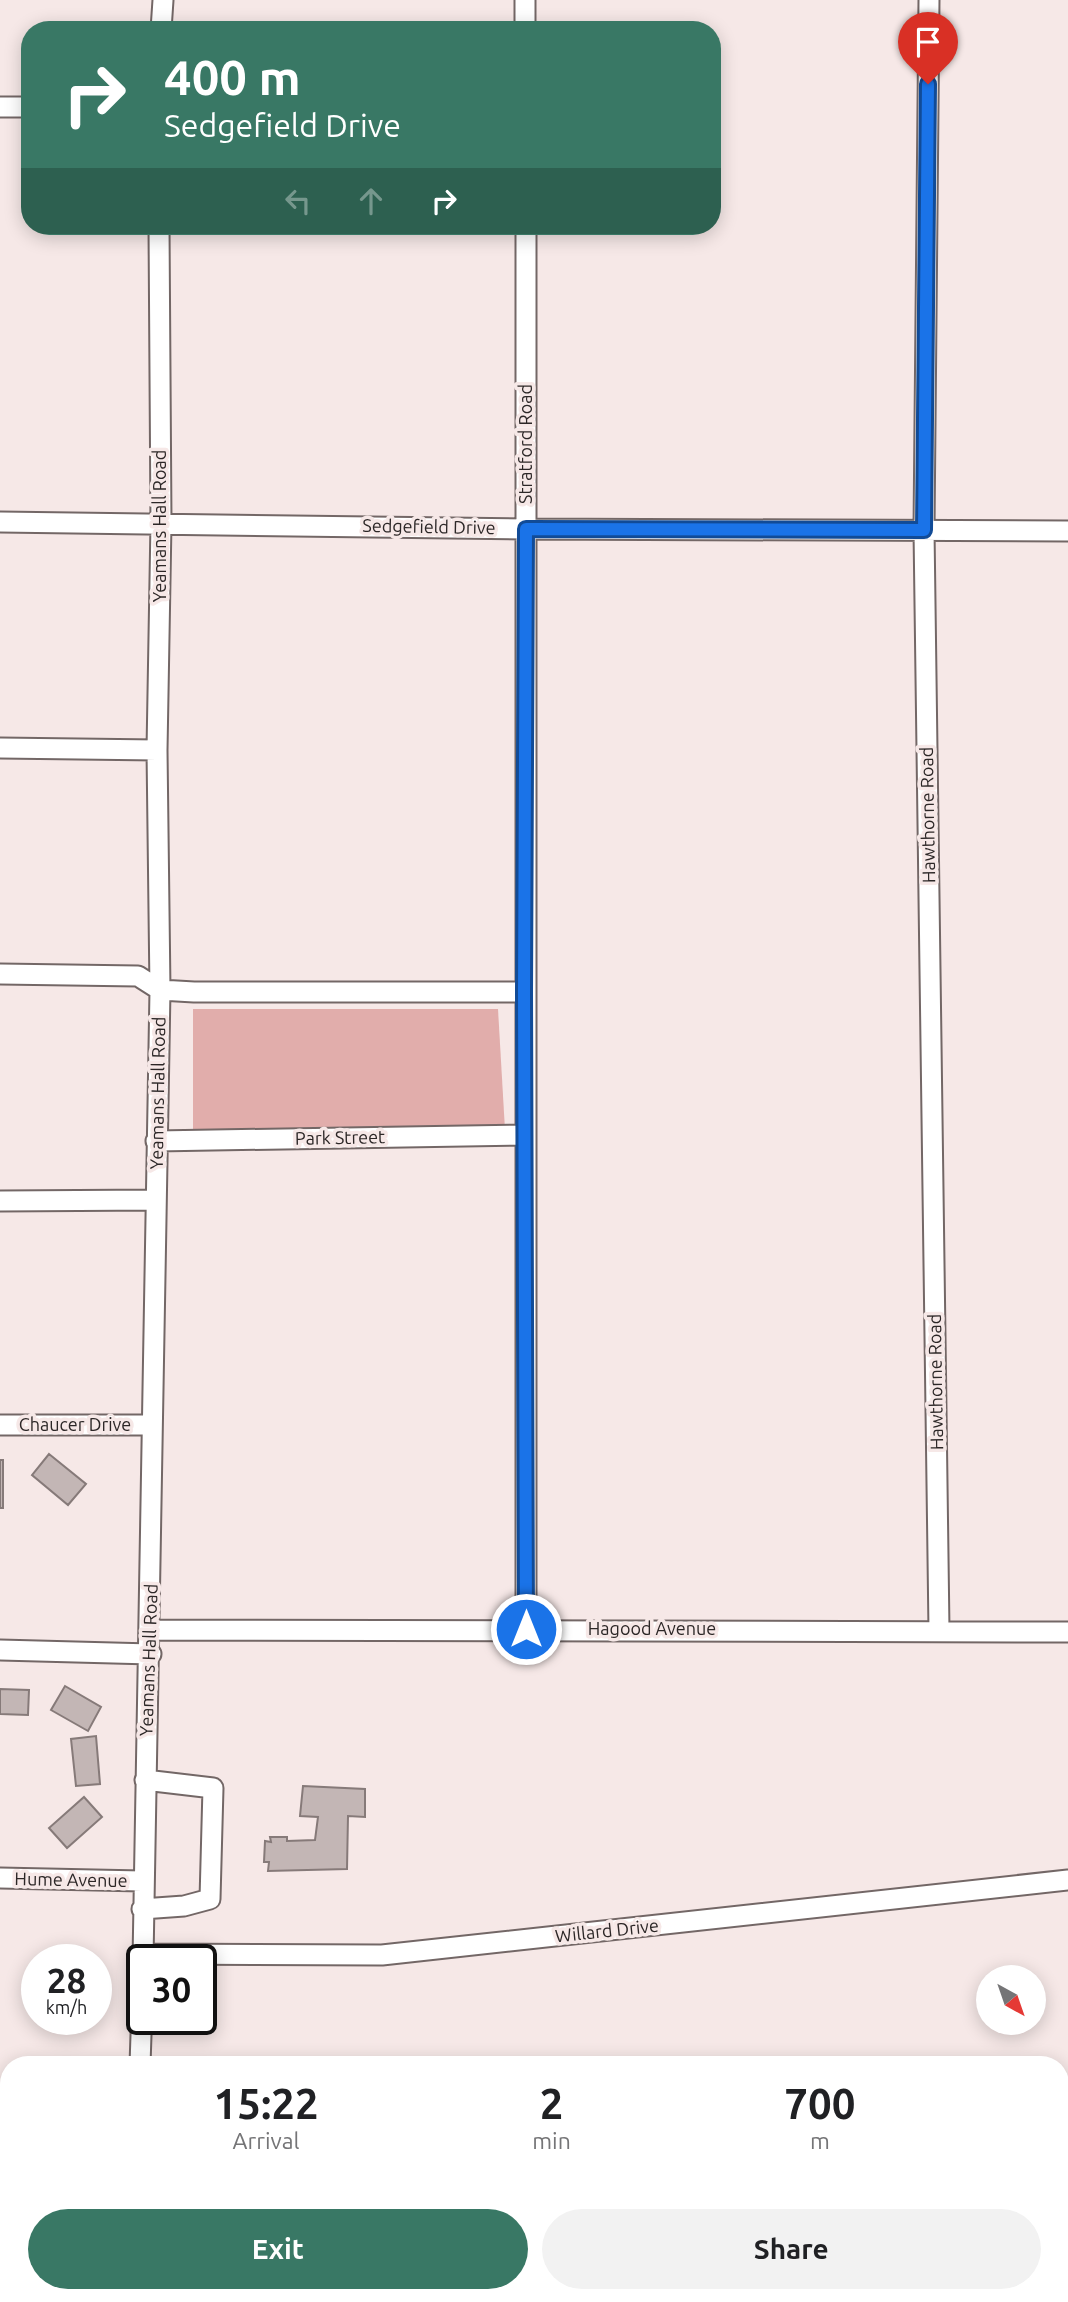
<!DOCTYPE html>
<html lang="en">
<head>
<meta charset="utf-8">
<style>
  :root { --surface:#fff; --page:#f2f2f2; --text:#202124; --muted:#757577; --accent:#397865 }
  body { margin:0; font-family:Ubuntu,sans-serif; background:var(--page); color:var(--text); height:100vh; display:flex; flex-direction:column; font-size:26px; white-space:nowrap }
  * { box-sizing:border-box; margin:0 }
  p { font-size:23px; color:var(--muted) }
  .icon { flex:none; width:38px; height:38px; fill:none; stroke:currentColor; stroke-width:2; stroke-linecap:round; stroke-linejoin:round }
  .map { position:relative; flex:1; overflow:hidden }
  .side { position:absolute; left:0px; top:2056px; width:1069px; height:247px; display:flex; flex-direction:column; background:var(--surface); border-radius:28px 28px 0 0; box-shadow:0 4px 18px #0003 }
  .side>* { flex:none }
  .banner { position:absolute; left:21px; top:21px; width:700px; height:214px; border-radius:28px; box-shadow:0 4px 18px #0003; background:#397865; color:#fff; overflow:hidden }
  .needle { width:46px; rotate:140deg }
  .controls { position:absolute; left:976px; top:1965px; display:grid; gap:14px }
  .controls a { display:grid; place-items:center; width:70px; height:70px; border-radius:50%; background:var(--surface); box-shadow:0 4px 18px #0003; font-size:35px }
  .speed { position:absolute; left:21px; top:1944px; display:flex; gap:14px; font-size:35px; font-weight:700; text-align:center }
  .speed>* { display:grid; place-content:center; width:91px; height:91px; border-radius:50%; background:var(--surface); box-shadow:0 4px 18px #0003; line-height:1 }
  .speed small { font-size:18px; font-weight:400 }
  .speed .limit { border:4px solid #111; border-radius:10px; background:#fff; color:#111 }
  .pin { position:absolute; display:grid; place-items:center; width:60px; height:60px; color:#fff; margin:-72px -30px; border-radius:50% 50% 50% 0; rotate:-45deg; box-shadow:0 0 7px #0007 }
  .pin .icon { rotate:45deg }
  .me { position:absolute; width:77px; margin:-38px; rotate:0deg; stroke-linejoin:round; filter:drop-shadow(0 0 5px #0008) }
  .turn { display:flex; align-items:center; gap:24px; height:147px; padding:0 28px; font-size:32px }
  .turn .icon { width:91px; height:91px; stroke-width:2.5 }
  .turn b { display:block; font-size:49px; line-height:60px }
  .lanes { display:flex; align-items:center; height:66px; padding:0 28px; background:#0003; justify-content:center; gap:35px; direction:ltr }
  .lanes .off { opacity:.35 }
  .eta { display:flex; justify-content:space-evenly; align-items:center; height:119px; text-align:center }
  .eta b { font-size:42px; font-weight:700; line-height:49px }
  .action { display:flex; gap:14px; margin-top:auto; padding:14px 28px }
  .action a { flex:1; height:80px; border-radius:42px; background:var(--accent); color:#fff; font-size:28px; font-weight:700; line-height:80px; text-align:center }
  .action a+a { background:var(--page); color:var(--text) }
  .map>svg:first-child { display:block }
  .green { fill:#e1adab }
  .building { fill:#c3b6b5; stroke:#867a79; stroke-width:2 }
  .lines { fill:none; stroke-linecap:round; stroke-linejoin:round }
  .minor-casing { stroke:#736766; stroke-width:23 }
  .minor { stroke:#fff; stroke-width:19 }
  .route-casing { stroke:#114b97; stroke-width:18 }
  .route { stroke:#1a73e8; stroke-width:12 }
  .labels { text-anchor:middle; stroke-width:7; stroke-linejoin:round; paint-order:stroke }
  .street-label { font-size:18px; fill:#2c2727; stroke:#f6e8e7 }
</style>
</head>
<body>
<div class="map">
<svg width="1068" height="2302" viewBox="0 0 1068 2302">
  <rect width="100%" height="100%" fill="#f6e8e7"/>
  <path class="green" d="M193 1009H498L505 1130 193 1133Z"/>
  <path class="building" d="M49 1454 86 1484 68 1505 32 1475Z
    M0 1460H3V1508H0Z
    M65 1686 101 1707 88 1731 51 1710Z
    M0 1689 29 1690 28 1715 0 1714Z
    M96 1736 100 1784 76 1786 71 1739Z
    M303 1786 365 1789V1817L348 1816 347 1869 268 1871 269 1862H264L265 1841 271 1842 270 1837H287V1841L315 1840 318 1817 300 1816Z
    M84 1797 102 1817 67 1848 49 1828Z"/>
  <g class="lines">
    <defs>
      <path id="minor" d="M525 0V30
        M929 0 924 530 939 1630
        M161 30 163 0
        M0 107H30
        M526 226V1629
        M0 522 526 529 1068 531
        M0 748 157 750
        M0 974 138 976 160 990 194 992H524
        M156 1141 524 1135
        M0 1201 156 1200
        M0 1425H150
        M151 1630 1068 1632
        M0 1650 151 1654
        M0 1878 142 1881
        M142 1909 184 1906 210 1899 213 1788 145 1780
        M144 1954 382 1955 1068 1880
        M143 1960 160 990 157 750 161 523 159 226
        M140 2065 142 2005
        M1060 2155 1068 2154
        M0 2289 9 2287
        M129 2302 130 2294"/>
    </defs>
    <use href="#minor" class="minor-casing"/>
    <use href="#minor" class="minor"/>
  </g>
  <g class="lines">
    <defs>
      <path id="route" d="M526 1629 524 992 526 529 924 530 928 84"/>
    </defs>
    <use href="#route" class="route-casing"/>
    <use href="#route" class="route"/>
  </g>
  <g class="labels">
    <g class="street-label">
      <text transform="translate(526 444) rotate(-90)" y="6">Stratford Road</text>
      <text transform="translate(160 526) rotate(-90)" y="6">Yeamans Hall Road</text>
      <text transform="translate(429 527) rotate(1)" y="6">Sedgefield Drive</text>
      <text transform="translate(928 815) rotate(-91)" y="6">Hawthorne Road</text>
      <text transform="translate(158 1093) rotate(-89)" y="6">Yeamans Hall Road</text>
      <text transform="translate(340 1138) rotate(-1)" y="6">Park Street</text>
      <text transform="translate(936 1382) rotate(-91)" y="6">Hawthorne Road</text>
      <text x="75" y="1431">Chaucer Drive</text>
      <text x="652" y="1635">Hagood Avenue</text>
      <text transform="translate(149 1660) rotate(-88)" y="6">Yeamans Hall Road</text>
      <text transform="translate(71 1880) rotate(1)" y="6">Hume Avenue</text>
      <text transform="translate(607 1931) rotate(-6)" y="6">Willard Drive</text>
    </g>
  </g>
</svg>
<div class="controls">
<a><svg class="needle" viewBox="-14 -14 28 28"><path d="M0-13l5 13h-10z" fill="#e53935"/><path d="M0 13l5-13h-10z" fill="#757577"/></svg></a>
</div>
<div class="speed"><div>28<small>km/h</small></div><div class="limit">30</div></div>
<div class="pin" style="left:928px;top:84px;background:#d93025"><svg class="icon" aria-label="arrive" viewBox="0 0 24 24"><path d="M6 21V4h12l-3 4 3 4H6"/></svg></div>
<svg class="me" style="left:526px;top:1629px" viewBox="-20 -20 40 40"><circle r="17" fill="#1a73e8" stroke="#fff" stroke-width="3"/><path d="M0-11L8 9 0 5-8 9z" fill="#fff"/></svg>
<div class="banner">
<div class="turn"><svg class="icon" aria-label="right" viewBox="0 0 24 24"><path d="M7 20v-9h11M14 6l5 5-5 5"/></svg><div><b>400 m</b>Sedgefield Drive</div></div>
<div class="lanes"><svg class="icon off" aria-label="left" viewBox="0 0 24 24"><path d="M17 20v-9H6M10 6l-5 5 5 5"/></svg><svg class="icon off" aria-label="ahead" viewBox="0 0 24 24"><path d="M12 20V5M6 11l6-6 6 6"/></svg><svg class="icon" aria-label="right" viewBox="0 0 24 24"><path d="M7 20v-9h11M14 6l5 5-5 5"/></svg></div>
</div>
<section class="side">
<div class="eta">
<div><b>15:22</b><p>Arrival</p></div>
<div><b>2</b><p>min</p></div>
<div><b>700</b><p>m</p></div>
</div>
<div class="action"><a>Exit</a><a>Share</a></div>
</section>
</div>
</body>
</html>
